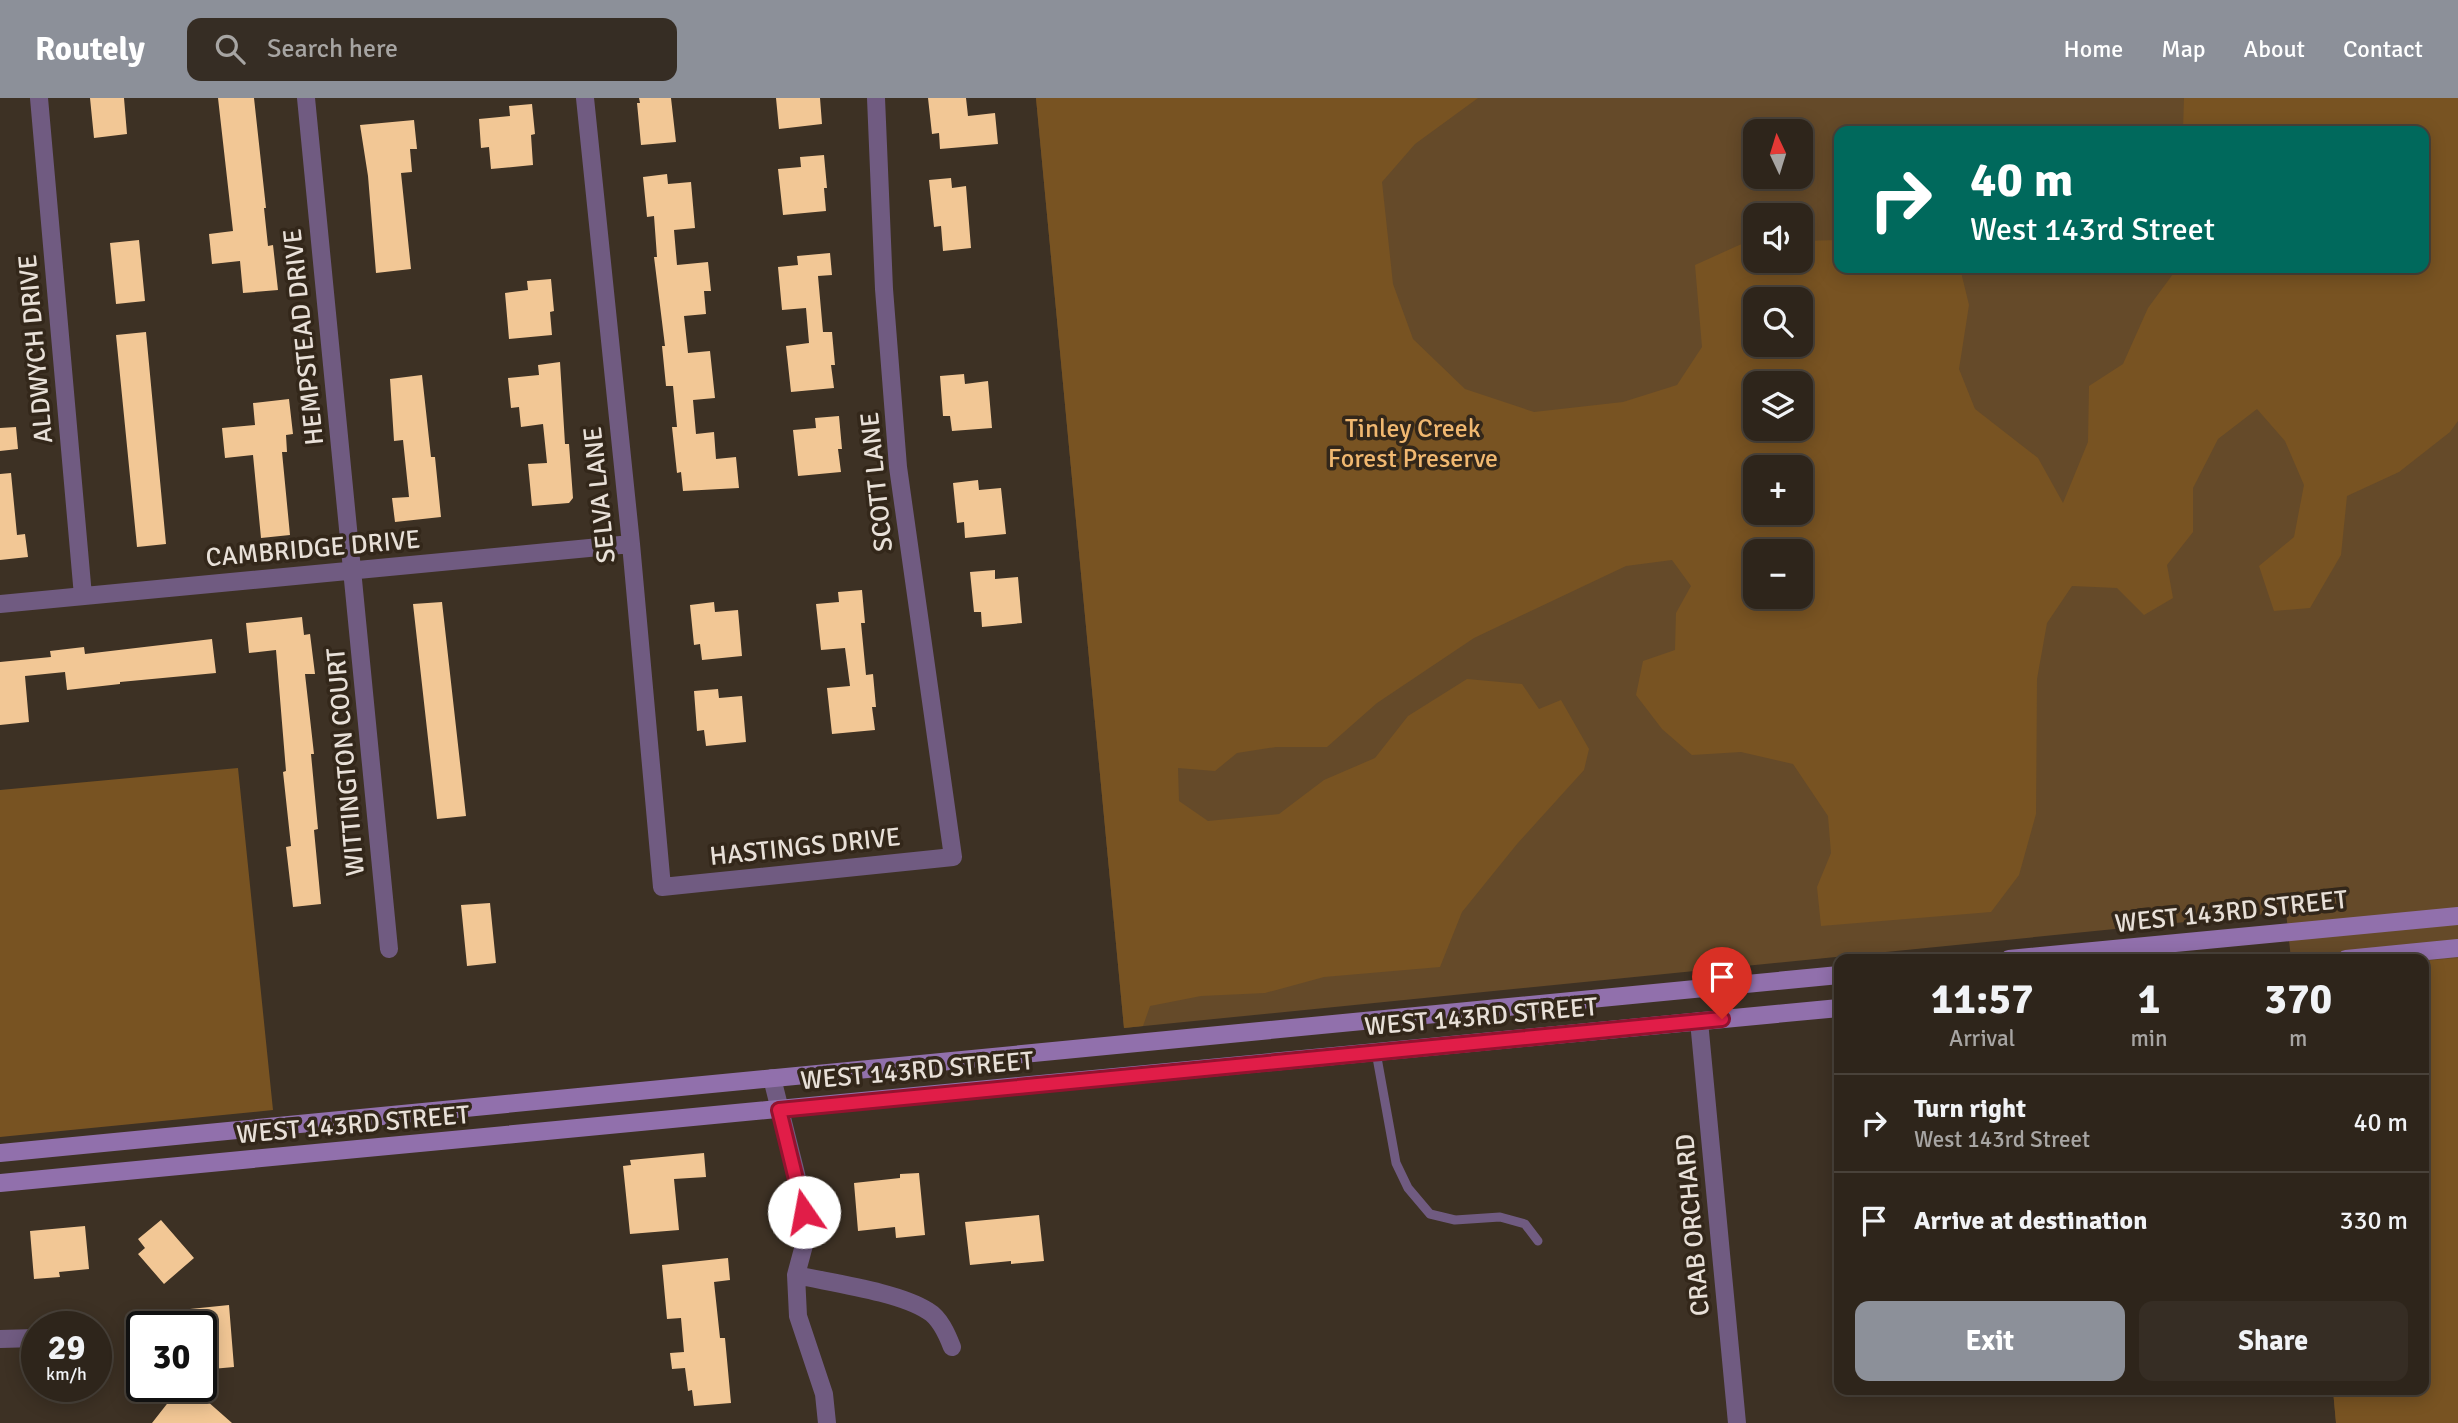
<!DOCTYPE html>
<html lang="en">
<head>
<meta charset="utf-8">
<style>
  :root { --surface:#2e251b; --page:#362d24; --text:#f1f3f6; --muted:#a7a5a3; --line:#49423a; --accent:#8c9099 }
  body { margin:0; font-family:Signika,sans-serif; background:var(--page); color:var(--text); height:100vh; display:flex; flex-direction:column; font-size:26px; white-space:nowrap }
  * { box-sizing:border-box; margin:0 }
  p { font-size:23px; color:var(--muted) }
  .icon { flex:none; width:38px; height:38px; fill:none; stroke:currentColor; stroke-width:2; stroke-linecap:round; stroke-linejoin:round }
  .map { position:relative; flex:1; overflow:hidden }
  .panel { position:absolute; left:1834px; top:856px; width:595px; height:441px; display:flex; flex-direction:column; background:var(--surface); border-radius:14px; box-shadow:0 4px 18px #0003,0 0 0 2px var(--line) }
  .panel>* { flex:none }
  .hud { position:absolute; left:1834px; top:28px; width:595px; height:147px; border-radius:14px; box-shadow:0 4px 18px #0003,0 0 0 2px var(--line); background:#00695c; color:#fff; overflow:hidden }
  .needle { width:46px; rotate:356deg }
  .fabs { position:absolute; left:1743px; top:21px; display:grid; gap:14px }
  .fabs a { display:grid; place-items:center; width:70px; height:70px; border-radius:14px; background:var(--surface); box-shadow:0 4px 18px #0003,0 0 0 2px var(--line); font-size:35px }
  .speed { position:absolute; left:21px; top:1213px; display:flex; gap:14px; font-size:35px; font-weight:700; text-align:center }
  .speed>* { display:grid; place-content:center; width:91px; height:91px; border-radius:50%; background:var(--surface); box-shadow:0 4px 18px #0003,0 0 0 2px var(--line); line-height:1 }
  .speed small { font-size:18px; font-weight:400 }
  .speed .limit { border:4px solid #111; border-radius:10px; background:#fff; color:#111 }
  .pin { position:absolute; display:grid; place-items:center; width:60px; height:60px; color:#fff; margin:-72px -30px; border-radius:50% 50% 50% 0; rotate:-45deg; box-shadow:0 0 7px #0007 }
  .pin .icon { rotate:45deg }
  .me { position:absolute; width:77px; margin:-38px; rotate:348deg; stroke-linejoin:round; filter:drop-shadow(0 0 5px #0008) }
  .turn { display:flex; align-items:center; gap:24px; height:147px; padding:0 21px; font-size:32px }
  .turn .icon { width:91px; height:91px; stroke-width:2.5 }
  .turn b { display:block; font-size:49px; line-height:60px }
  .eta { display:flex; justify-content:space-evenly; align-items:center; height:119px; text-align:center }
  .eta b { font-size:42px; font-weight:700; line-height:49px }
  .primary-button { display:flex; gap:14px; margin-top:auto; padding:14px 21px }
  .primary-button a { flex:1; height:80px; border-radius:14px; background:var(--accent); color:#fff; font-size:28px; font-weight:700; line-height:80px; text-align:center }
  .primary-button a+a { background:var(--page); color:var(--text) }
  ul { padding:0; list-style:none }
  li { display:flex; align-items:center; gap:21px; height:98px; padding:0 21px; border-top:2px solid var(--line) }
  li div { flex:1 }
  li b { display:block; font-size:26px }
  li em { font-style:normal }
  header { display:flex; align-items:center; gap:42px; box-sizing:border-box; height:98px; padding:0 35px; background:var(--accent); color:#fff }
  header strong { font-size:33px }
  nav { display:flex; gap:38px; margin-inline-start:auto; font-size:24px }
  .search { width:490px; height:63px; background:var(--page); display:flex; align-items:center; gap:18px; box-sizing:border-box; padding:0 24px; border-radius:14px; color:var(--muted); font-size:26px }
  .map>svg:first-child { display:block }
  .green { fill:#654a29; fill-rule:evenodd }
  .forest { fill:#785322; fill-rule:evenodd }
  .building { fill:#f2c795 }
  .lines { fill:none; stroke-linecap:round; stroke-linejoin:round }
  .lane { stroke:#705b81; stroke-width:9 }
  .street { stroke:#705b81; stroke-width:18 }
  .secondary { stroke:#9170ac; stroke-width:18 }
  .route-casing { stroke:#92132f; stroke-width:18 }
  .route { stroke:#e11d48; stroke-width:12 }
  .labels { text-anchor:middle; stroke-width:7; stroke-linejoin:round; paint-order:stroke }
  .street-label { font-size:26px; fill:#e8e0d8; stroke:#33271a }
  .park-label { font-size:26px; fill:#f1b870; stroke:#33271a }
</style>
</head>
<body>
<header>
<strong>Routely</strong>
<div class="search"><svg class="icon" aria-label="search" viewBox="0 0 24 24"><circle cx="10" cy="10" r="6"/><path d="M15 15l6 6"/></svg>Search here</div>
<nav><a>Home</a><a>Map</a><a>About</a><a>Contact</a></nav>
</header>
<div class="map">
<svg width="2458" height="1325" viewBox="0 0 2458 1325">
  <rect width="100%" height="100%" fill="#3d3124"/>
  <path class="green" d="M1036 0H2458V1325H2336L2333 1292H2424V861H2291L2286 814 1124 930ZM1755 33H1801V79H1755ZM1839 33H2424V170H1839ZM1755 117H1801V163H1755ZM1755 201H1801V247H1755ZM1755 285H1801V331H1755ZM1755 369H1801V415H1755ZM1755 453H1801V499H1755Z"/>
  <path class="forest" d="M1036 0H1478L1415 46 1382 84 1393 186 1413 241 1465 291 1534 314 1623 304 1677 287 1702 249 1695 167 1746 144H1755V163H1801V143L1839 142V170H1960L1969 207 1959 271 1975 311 2038 360 2063 405 2088 344 2089 288 2123 266 2148 210 2173 176 2174 170H2424V33H2183L2184 0H2458V323L2450 334 2399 374 2347 398 2341 457 2310 510 2274 513 2259 468 2294 439 2304 387 2285 343 2257 311 2218 341 2193 390V434L2167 467 2173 500 2144 517 2117 490 2072 488 2047 525 2037 581 2036 716 2019 777 1991 814 1821 828 1817 789 1831 755 1828 718 1793 666 1741 654 1692 657 1662 631 1636 597 1643 563 1675 552 1676 515 1691 488 1672 462 1626 468 1474 540 1377 605 1327 649H1276L1237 655 1215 673 1178 670 1179 703 1208 723 1279 716 1324 682 1375 660 1408 618 1467 581 1522 586 1539 611 1561 602 1589 651 1584 672 1517 746 1462 814 1440 869 1324 879 1265 895 1201 898 1150 908 1143 928 1124 930ZM1755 201H1801V247H1755ZM1755 285H1801V331H1755ZM1755 369H1801V415H1755ZM1755 453H1801V499H1755Z
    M238 670 273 1012 0 1039V692Z
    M2458 860V1325H2336L2333 1292H2424V863Z"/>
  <path class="building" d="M90 0H124L127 36 94 40Z
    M218 0H254L266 110H264L268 148 273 147 278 192 243 195 240 163 212 166 209 136 233 133Z
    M639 0H671L676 44 641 47 637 5H640Z
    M776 0H820L822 26 779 31Z
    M928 0H966L968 18 995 15 998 46 940 51 939 35 932 36Z
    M532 6 535 36 531 37 533 67 491 71 489 49 481 50 479 21 510 18 509 8Z
    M414 22 417 51H410L412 74 401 75 411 171 376 175 368 78 360 27Z
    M824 57 827 90H824L826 113 783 117 778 71 801 69 800 59Z
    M667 76 668 86 691 84 695 130 674 132 677 167 708 164 711 193H704L706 216 684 218 688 255 710 253 715 300 693 302 696 336 714 334 716 361 736 359 739 390 683 393 681 374 677 375 672 329H677L673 288H666L662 248H665L654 159H657L654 118 647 119 643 79Z
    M951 80 952 90 966 88 971 150 943 153 941 128 934 129 929 82Z
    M139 142 145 203 116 206 110 145Z
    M830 155 832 177 818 178 823 234H832L835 267H831L834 290 791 294 786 248 809 245 806 210 782 212 778 169 798 167 797 158Z
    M551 181 554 213 550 214 552 237 509 241 505 195 528 192 527 183Z
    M146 234 166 446 137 449 116 237Z
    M560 264 565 346H569L573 400 569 405 532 408 528 366 547 365 543 326 521 329 519 309 511 310 508 280 539 277 538 267Z
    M964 276 965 286 988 283 992 330 952 333 950 318H943L940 278Z
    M422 277 431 359H435L441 419 395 424 392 400 409 399 403 342 394 343 390 281Z
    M289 301 293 336 286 337 287 354H282L290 437 261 440 253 357 225 360 222 330 255 327 253 305Z
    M839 318 842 351H838L841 374 798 378 793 332 816 330 815 320Z
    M16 329 18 351 0 353V330Z
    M11 375 17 437 25 436 28 459 0 462V376Z
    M978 382 979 392 1001 390 1006 436 965 440 964 424 957 425 953 385Z
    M995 472V481L1018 479 1022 525 982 529 981 514H974L970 474Z
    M862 492 865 525H861L866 577 873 576 876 609H872L875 632 832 636 827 590 850 588 845 550 821 552 816 506 839 504 838 494Z
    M442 504 466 718 437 721 413 506Z
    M714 504 715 514 738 512 742 558 702 562 700 546 694 547 690 507Z
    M302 519 304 537 310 536 315 576H305L314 656H311L318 731 314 732 321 806 293 809 286 749 291 748 283 674 286 673 276 552 249 555 246 525Z
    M212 541 216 575 120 584V586L67 592 65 574 25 578 29 624 0 627V564L51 559 50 553 84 549 85 556Z
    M718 591 719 600 742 598 746 644 706 648 704 632 697 633 694 593Z
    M490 805 496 865 467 868 461 807Z
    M704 1055 706 1079 674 1081 679 1132 630 1136 623 1068 631 1067 630 1062Z
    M919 1075 925 1137 896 1140 895 1129 858 1133 854 1085 900 1080V1076Z
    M1039 1117 1044 1163 1011 1166V1163L970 1167 965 1124Z
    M161 1122 194 1160 164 1186 138 1156 145 1150 138 1141Z
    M85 1128 89 1171 59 1174 60 1179 34 1181 30 1133Z
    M728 1160 730 1182 714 1184 720 1240H725L731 1305 694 1308 692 1292 688 1293 685 1270 672 1271 670 1255 684 1254 681 1220 667 1221 662 1167Z
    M229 1207 234 1269 201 1272V1228H191L190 1211Z
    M181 1288H190L232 1325H152Z"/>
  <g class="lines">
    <path class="lane" d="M1376 954 1396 1065 1408 1090 1430 1116 1455 1122 1500 1119 1525 1126 1538 1143"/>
    <path class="street" d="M39 0 83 498
      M306 0 389 851
      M585 0 631 446 662 789 953 759 898 369 884 191 876 0
      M0 506 631 446
      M1699 923 1737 1325
      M772 980 800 1092 807 1136 796 1177 798 1218 824 1296 827 1325
      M796 1177C832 1185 899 1194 928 1213 940 1220 947 1236 952 1249
      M0 1241 37 1240"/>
    <path class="secondary" d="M2009 861 2458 818
      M2346 861 2458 850
      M0 1055 1839 877
      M0 1085 1839 910"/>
  </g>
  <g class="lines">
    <defs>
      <path id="route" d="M804 1114 779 1012 1722 921"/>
    </defs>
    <use href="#route" class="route-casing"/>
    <use href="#route" class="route"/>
  </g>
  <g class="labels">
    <g class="street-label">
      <text transform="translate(303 239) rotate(-96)" y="9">HEMPSTEAD DRIVE</text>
      <text transform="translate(35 251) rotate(-95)" y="9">ALDWYCH DRIVE</text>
      <text transform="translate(876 384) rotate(-96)" y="9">SCOTT LANE</text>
      <text transform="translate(599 397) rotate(-96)" y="9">SELVA LANE</text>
      <text transform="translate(313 450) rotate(-5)" y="9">CAMBRIDGE DRIVE</text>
      <text transform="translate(345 664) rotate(-95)" y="9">WITTINGTON COURT</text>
      <text transform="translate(805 748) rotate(-6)" y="9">HASTINGS DRIVE</text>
      <text transform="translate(2231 813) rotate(-6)" y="9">WEST 143RD STREET</text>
      <text transform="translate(1481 918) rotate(-5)" y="9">WEST 143RD STREET</text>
      <text transform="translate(917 972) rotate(-5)" y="9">WEST 143RD STREET</text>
      <text transform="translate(353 1026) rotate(-5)" y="9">WEST 143RD STREET</text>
      <text transform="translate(1692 1127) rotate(-95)" y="9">CRAB ORCHARD</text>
    </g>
    <g class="park-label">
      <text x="1413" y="339">Tinley Creek<tspan x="1413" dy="30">Forest Preserve</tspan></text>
    </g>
  </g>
</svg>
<div class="fabs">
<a><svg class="needle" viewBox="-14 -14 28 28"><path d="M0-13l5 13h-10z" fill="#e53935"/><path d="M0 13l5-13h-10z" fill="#a7a5a3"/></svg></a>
<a><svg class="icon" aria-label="sound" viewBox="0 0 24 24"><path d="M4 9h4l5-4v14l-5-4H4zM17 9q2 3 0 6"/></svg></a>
<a><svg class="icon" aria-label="search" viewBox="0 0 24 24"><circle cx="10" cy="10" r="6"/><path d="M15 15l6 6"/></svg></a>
<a><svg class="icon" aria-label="layers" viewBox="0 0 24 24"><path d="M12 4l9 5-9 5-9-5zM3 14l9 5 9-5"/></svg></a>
<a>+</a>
<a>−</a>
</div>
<div class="speed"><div>29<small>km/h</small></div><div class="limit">30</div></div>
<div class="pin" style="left:1722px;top:921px;background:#d93025"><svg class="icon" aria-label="arrive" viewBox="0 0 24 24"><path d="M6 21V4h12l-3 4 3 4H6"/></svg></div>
<svg class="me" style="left:804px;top:1114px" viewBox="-20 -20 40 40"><circle r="19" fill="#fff"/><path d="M0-13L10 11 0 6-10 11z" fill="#e11d48"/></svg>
<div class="hud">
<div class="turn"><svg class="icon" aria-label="right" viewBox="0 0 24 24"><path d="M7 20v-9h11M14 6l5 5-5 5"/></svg><div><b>40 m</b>West 143rd Street</div></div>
</div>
<section class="panel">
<div class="eta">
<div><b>11:57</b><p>Arrival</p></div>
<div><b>1</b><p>min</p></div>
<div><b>370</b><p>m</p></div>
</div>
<ul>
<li><svg class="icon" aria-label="right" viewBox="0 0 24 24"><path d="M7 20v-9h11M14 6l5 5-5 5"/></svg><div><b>Turn right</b><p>West 143rd Street</p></div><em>40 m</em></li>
<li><svg class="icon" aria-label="arrive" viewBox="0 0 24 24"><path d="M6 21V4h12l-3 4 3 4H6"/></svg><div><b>Arrive at destination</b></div><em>330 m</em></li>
</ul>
<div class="primary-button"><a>Exit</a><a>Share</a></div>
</section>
</div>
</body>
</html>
